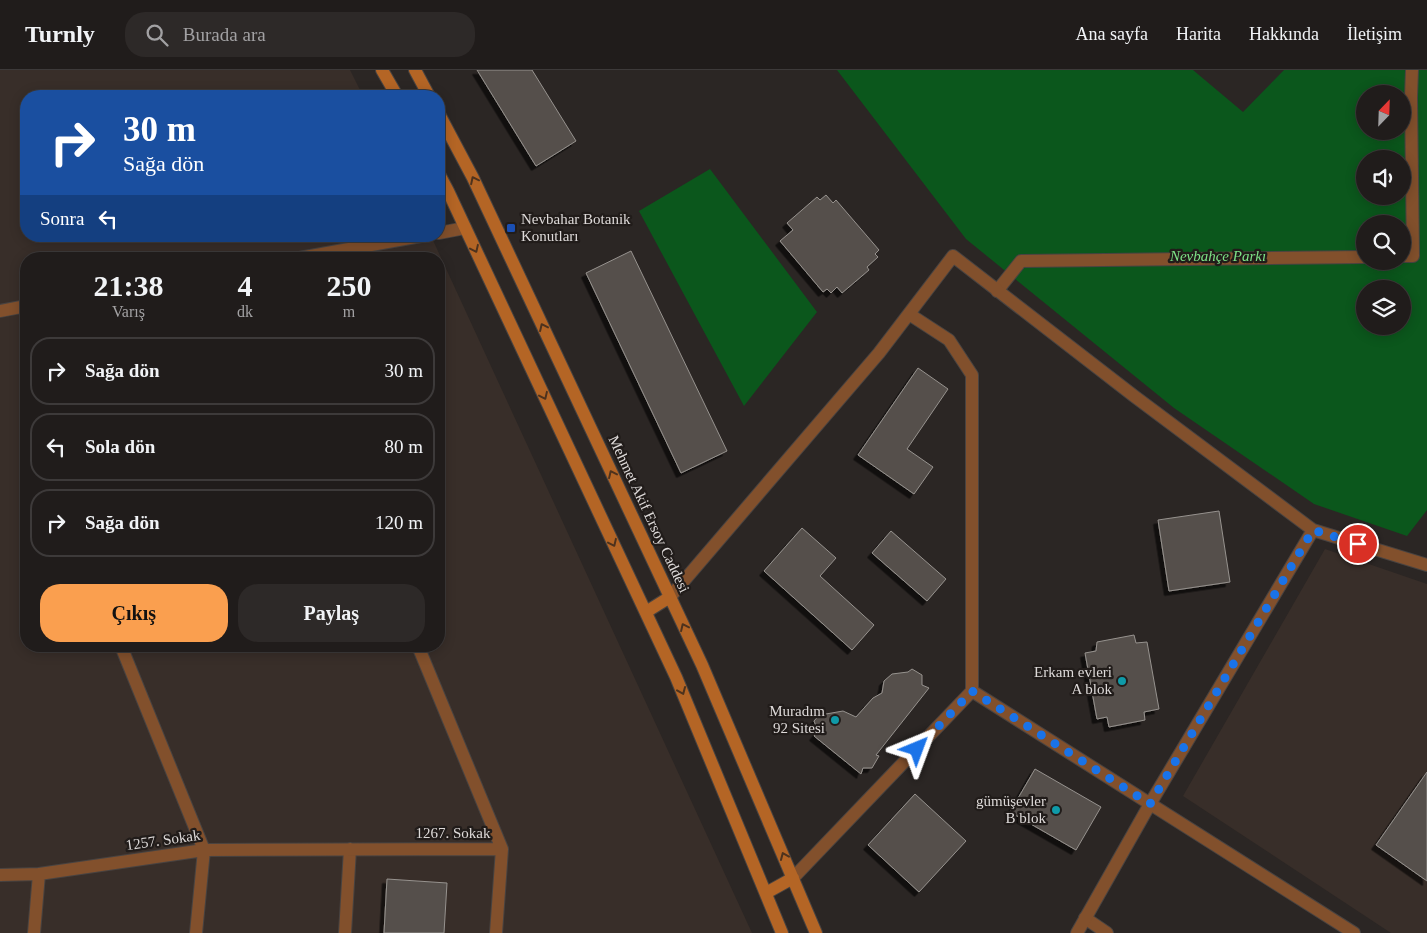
<!DOCTYPE html>
<html lang="tr">
<head>
<meta charset="utf-8">
<style>
  :root { --surface:#201c1b; --page:#2d2928; --text:#f1f3f6; --muted:#a2a1a3; --line:#3d3a3a; --accent:#fa9f4f }
  body { margin:0; font-family:"Times New Roman",serif; background:var(--page); color:var(--text); height:100vh; display:flex; flex-direction:column; font-size:19px; white-space:nowrap }
  * { box-sizing:border-box; margin:0 }
  p { font-size:16px; color:var(--muted) }
  .icon { flex:none; width:28px; height:28px; fill:none; stroke:currentColor; stroke-width:2; stroke-linecap:round; stroke-linejoin:round }
  .map { position:relative; flex:1; overflow:hidden }
  .panel { position:absolute; left:20px; top:182px; width:425px; height:400px; display:flex; flex-direction:column; background:var(--surface); border-radius:20px; box-shadow:0 2px 12px #0003,0 0 0 1px var(--line) }
  .panel>* { flex:none }
  .guide { position:absolute; left:20px; top:20px; width:425px; height:152px; border-radius:20px; box-shadow:0 2px 12px #0003,0 0 0 1px var(--line); background:#1a4fa0; color:#fff; overflow:hidden }
  .needle { width:32px; rotate:23deg }
  .tools { position:absolute; left:1356px; top:15px; display:grid; gap:10px }
  .tools a { display:grid; place-items:center; width:55px; height:55px; border-radius:50%; background:var(--surface); box-shadow:0 2px 12px #0003,0 0 0 1px var(--line); font-size:25px }
  .pin { position:absolute; display:grid; place-items:center; width:42px; height:42px; color:#fff; margin:-21px; border:2px solid #fff; border-radius:50%; box-shadow:0 1px 5px #0007 }
  .me { position:absolute; width:55px; margin:-28px; rotate:44deg; stroke-linejoin:round; filter:drop-shadow(0 0 4px #0008) }
  .turn { display:flex; align-items:center; gap:18px; height:105px; padding:0 20px; font-size:22px }
  .turn .icon { width:65px; height:65px; stroke-width:2.5 }
  .turn b { display:block; font-size:35px; line-height:42px }
  .then { display:flex; align-items:center; height:48px; padding:0 20px; background:#0003; gap:10px; font-size:19px }
  .eta { display:flex; justify-content:space-evenly; align-items:center; height:85px; text-align:center }
  .eta b { font-size:30px; font-weight:600; line-height:35px }
  .cta { display:flex; gap:10px; margin-top:auto; padding:10px 20px }
  .cta a { flex:1; height:58px; border-radius:20px; background:var(--accent); color:#111; font-size:20px; font-weight:600; line-height:58px; text-align:center }
  .cta a+a { background:var(--page); color:var(--text) }
  ul { padding:0; list-style:none }
  li { display:flex; align-items:center; gap:15px; height:68px; margin:0 10px 8px; padding:0 10px; border:2px solid var(--line); border-radius:20px }
  li div { flex:1 }
  li b { display:block; font-size:19px }
  li em { font-style:normal }
  header { display:flex; align-items:center; gap:30px; box-sizing:border-box; height:70px; padding:0 25px; background:var(--surface); border-bottom:1px solid var(--line) }
  header strong { font-size:24px }
  nav { display:flex; gap:28px; margin-inline-start:auto; font-size:18px }
  .search { width:350px; height:45px; background:var(--page); display:flex; align-items:center; gap:12px; box-sizing:border-box; padding:0 18px; border-radius:20px; color:var(--muted); font-size:19px }
  .map>svg:first-child { display:block }
  .built { fill:#382e29; fill-rule:evenodd }
  .green { fill:#0b571c; fill-rule:evenodd }
  .building { fill:#54504c; stroke:#97928e; filter:url(#shadow) }
  .lines { fill:none; stroke-linecap:round; stroke-linejoin:round }
  .pedestrian-casing { stroke:#484341; stroke-width:14 }
  .minor-casing { stroke:#484341; stroke-width:14 }
  .tertiary-casing { stroke:#484341; stroke-width:14 }
  .secondary-casing { stroke:#484341; stroke-width:14 }
  .pedestrian { stroke:#82502c; stroke-width:12 }
  .minor { stroke:#82502c; stroke-width:12 }
  .tertiary { stroke:#82502c; stroke-width:12 }
  .secondary { stroke:#b46525; stroke-width:12 }
  .oneway { stroke:#4d321d }
  .route { stroke:#1a73e8; stroke-width:9; stroke-dasharray:0 16.2 }
  .transit-dot { fill:#1a4fb4; stroke:#211c1a; stroke-width:2 }
  .culture-dot { fill:#0f9aa8; stroke:#211c1a; stroke-width:2 }
  .labels { text-anchor:middle; stroke-width:4.5; stroke-linejoin:round; paint-order:stroke }
  .poi-label { font-size:15px; fill:#dedad9; stroke:#211c1a; text-anchor:end }
  .park-label { font-size:15px; font-style:italic; fill:#7de186; stroke:#211c1a }
  .street-label { font-size:15px; fill:#dedad9; stroke:#211c1a }
</style>
</head>
<body>
<header>
<strong>Turnly</strong>
<div class="search"><svg class="icon" aria-label="search" viewBox="0 0 24 24"><circle cx="10" cy="10" r="6"/><path d="M15 15l6 6"/></svg>Burada ara</div>
<nav><a>Ana sayfa</a><a>Harita</a><a>Hakkında</a><a>İletişim</a></nav>
</header>
<div class="map">
<svg width="1427" height="863" viewBox="0 0 1427 863">
  <defs>
    <filter id="shadow"><feDropShadow dx="-4.5" dy="4.5" stdDeviation="0" flood-color="#0009"/></filter>
  </defs>
  <rect width="100%" height="100%" fill="#2b2624"/>
  <path class="built" d="M0 0H350L363 26H26V166H431L752 863H0ZM26 189H439V576H26Z
    M1325 479 1427 514V863H1391L1183 726Z"/>
  <path class="green" d="M837 0H1193L1243 42 1284 0H1427V440L1407 466 1314 434 1174 338 966 169ZM1365 24H1402V61H1365ZM1365 89H1402V126H1365ZM1365 154H1402V191H1365ZM1365 219H1402V256H1365Z
    M710 99 817 242 744 336 639 141Z"/>
  <path class="building" d="M477 0H532L576 71 536 96Z
    M826 125 833 133 836 130 879 180 875 184 878 187 867 197 869 200 842 223 837 217 831 223 827 219 823 222 780 171 793 160 787 153 817 127 820 130Z
    M631 181 727 381 681 403 586 203Z
    M918 298 948 319 907 379 933 397 914 424 858 385Z
    M1219 441 1230 512 1169 521 1158 450Z
    M802 458 836 488 820 506 874 555 852 580 764 501Z
    M891 461 946 509 927 531 872 483Z
    M1134 565 1136 573 1147 572 1159 639 1144 642 1145 650 1109 657 1107 647 1097 649 1085 583 1096 581 1097 572Z
    M912 599 922 605V615L929 618 876 685 879 686 872 698H863L861 704 814 666 818 661 814 651 823 641 826 644 843 641 856 647 873 628 882 623 884 611 892 604 908 602Z
    M1035 699 1101 737 1076 780 1010 742Z
    M1427 702V811L1376 775Z
    M915 724 966 771 919 822 868 775Z
    M387 809 447 813 444 863H384Z"/>
  <g class="lines">
    <defs>
      <path id="pedestrian" d="M1402 186H1413L1411 27 1412 0
        M997 221 1021 191 1365 187"/>
      <path id="minor" d="M439 163 465 158
        M294 189 421 166
        M0 241 26 236
        M121 576 204 780 196 863
        M418 576 502 779
        M972 621 1354 863
        M0 805 39 804
        M1085 848 1107 863
        M34 863 39 804 204 780 502 779 496 863
        M345 863 350 779"/>
      <path id="tertiary" d="M670 527 879 283 953 186 1134 326 1313 460 1427 495
        M793 808 972 621V305L949 270 909 244
        M1077 863 1150 734 1313 460"/>
      <path id="secondary" d="M382 0 397 26
        M415 0 429 26
        M439 44 473 108 702 595 816 863
        M439 104 448 121 676 607 782 863
        M646 542 670 527
        M766 823 793 808"/>
    </defs>
    <use href="#pedestrian" class="pedestrian-casing"/>
    <use href="#minor" class="minor-casing"/>
    <use href="#tertiary" class="tertiary-casing"/>
    <use href="#secondary" class="secondary-casing"/>
    <use href="#pedestrian" class="pedestrian"/>
    <use href="#minor" class="minor"/>
    <use href="#tertiary" class="tertiary"/>
    <use href="#secondary" class="secondary"/>
  </g>
  <defs><path id="oneway-chevron" d="M-2-3.5L2.5 0L-2 3.5" fill="none" stroke-width="1.6" stroke-linecap="round" stroke-linejoin="round" transform="scale(1.25)"/></defs>
  <g class="oneway">
    <use href="#oneway-chevron" transform="translate(474 110) rotate(-116)"/>
    <use href="#oneway-chevron" transform="translate(475 179) rotate(65)"/>
    <use href="#oneway-chevron" transform="translate(543 257) rotate(-115)"/>
    <use href="#oneway-chevron" transform="translate(544 326) rotate(65)"/>
    <use href="#oneway-chevron" transform="translate(612 404) rotate(-115)"/>
    <use href="#oneway-chevron" transform="translate(613 473) rotate(65)"/>
    <use href="#oneway-chevron" transform="translate(684 557) rotate(-115)"/>
    <use href="#oneway-chevron" transform="translate(682 621) rotate(67)"/>
    <use href="#oneway-chevron" transform="translate(784 786) rotate(-113)"/>
  </g>
  <g class="lines">
    <path class="route" d="M917 679 972 621 1150 734 1313 460 1358 474"/>
  </g>
  <rect class="transit-dot" x="506" y="153" width="10" height="10" rx="2.5"/>
  <g class="culture-dot">
    <circle cx="1122" cy="611" r="5"/>
    <circle cx="835" cy="650" r="5"/>
    <circle cx="1056" cy="740" r="5"/>
  </g>
  <g class="labels">
    <g class="poi-label">
      <text x="521" y="154" text-anchor="start">Nevbahar Botanik<tspan x="521" dy="17">Konutları</tspan></text>
      <text x="1112" y="607">Erkam evleri<tspan x="1112" dy="17">A blok</tspan></text>
      <text x="825" y="646">Muradım<tspan x="825" dy="17">92 Sitesi</tspan></text>
      <text x="1046" y="736">gümüşevler<tspan x="1046" dy="17">B blok</tspan></text>
    </g>
    <g class="park-label">
      <text x="1218" y="191">Nevbahçe Parkı</text>
    </g>
    <g class="street-label">
      <text transform="translate(649 444) rotate(65)" y="5">Mehmet Akif Ersoy Caddesi</text>
      <text x="453" y="768">1267. Sokak</text>
      <text transform="translate(163 770) rotate(-8)" y="5">1257. Sokak</text>
    </g>
  </g>
</svg>
<div class="tools">
<a><svg class="needle" viewBox="-14 -14 28 28"><path d="M0-13l5 13h-10z" fill="#e53935"/><path d="M0 13l5-13h-10z" fill="#a2a1a3"/></svg></a>
<a><svg class="icon" aria-label="sound" viewBox="0 0 24 24"><path d="M4 9h4l5-4v14l-5-4H4zM17 9q2 3 0 6"/></svg></a>
<a><svg class="icon" aria-label="search" viewBox="0 0 24 24"><circle cx="10" cy="10" r="6"/><path d="M15 15l6 6"/></svg></a>
<a><svg class="icon" aria-label="layers" viewBox="0 0 24 24"><path d="M12 4l9 5-9 5-9-5zM3 14l9 5 9-5"/></svg></a>
</div>
<div class="pin" style="left:1358px;top:474px;background:#d93025"><svg class="icon" aria-label="arrive" viewBox="0 0 24 24"><path d="M6 21V4h12l-3 4 3 4H6"/></svg></div>
<svg class="me" style="left:917px;top:679px" viewBox="-20 -20 40 40"><path d="M0-17L14 15 0 8-14 15z" fill="#1a73e8" stroke="#fff" stroke-width="4"/></svg>
<div class="guide">
<div class="turn"><svg class="icon" aria-label="right" viewBox="0 0 24 24"><path d="M7 20v-9h11M14 6l5 5-5 5"/></svg><div><b>30 m</b>Sağa dön</div></div>
<div class="then">Sonra<svg class="icon" aria-label="left" viewBox="0 0 24 24"><path d="M17 20v-9H6M10 6l-5 5 5 5"/></svg></div>
</div>
<section class="panel">
<div class="eta">
<div><b>21:38</b><p>Varış</p></div>
<div><b>4</b><p>dk</p></div>
<div><b>250</b><p>m</p></div>
</div>
<ul>
<li><svg class="icon" aria-label="right" viewBox="0 0 24 24"><path d="M7 20v-9h11M14 6l5 5-5 5"/></svg><div><b>Sağa dön</b></div><em>30 m</em></li>
<li><svg class="icon" aria-label="left" viewBox="0 0 24 24"><path d="M17 20v-9H6M10 6l-5 5 5 5"/></svg><div><b>Sola dön</b></div><em>80 m</em></li>
<li><svg class="icon" aria-label="right" viewBox="0 0 24 24"><path d="M7 20v-9h11M14 6l5 5-5 5"/></svg><div><b>Sağa dön</b></div><em>120 m</em></li>
</ul>
<div class="cta"><a>Çıkış</a><a>Paylaş</a></div>
</section>
</div>
</body>
</html>
